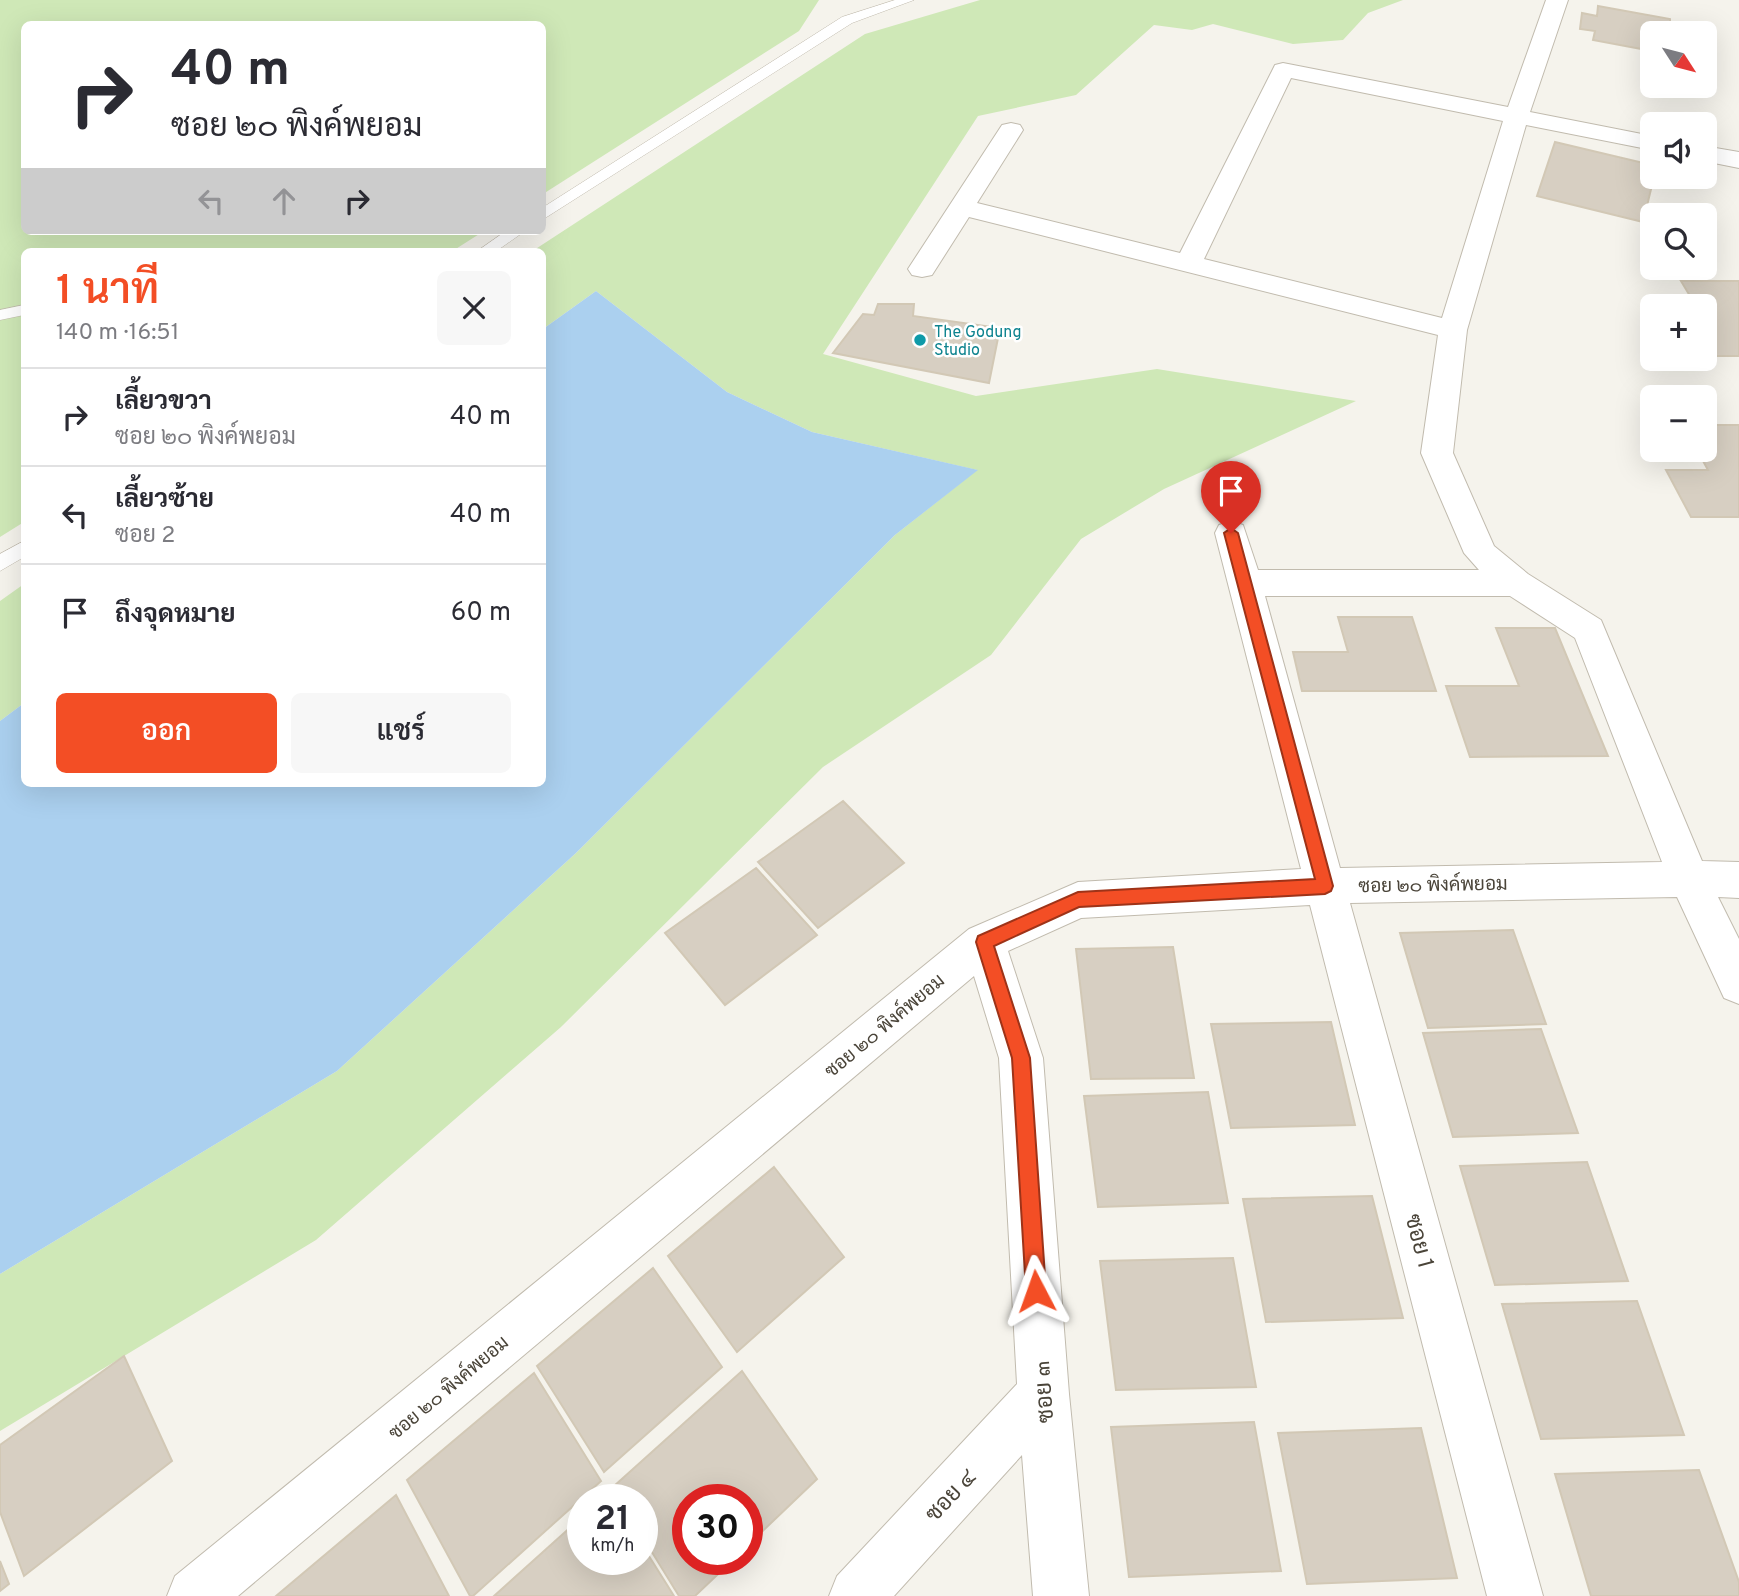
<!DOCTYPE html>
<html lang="th">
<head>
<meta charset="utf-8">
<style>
  :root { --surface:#fff; --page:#f7f7f7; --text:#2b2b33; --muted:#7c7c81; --line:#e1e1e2; --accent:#f34e25 }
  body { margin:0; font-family:Overpass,Sarabun,sans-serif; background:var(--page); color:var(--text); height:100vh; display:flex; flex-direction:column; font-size:26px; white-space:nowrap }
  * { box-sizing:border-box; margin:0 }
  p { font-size:23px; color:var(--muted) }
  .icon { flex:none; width:38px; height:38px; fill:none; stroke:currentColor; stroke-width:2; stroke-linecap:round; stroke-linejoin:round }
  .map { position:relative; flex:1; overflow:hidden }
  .details { position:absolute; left:21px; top:248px; width:525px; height:539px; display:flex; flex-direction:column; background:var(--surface); border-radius:10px; box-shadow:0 7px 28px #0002 }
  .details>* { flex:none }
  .guide { position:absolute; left:21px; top:21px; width:525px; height:214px; border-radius:10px; box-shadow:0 7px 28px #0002; background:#fff; color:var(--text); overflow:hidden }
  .needle { width:46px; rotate:126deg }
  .controls { position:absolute; left:1640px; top:21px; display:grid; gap:14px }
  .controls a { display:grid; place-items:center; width:77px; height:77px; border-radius:10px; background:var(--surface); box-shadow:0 7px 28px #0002; font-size:35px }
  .speed { position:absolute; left:567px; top:1484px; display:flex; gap:14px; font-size:35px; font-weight:700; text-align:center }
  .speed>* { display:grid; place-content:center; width:91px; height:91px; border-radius:50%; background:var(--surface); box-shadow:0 7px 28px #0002; line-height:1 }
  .speed small { font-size:18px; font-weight:400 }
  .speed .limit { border:10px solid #d22; background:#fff; color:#111 }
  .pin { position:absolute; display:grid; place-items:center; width:60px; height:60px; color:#fff; margin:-72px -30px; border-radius:50% 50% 50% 0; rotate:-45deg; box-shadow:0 0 7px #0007 }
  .pin .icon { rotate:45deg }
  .me { position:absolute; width:77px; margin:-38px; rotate:356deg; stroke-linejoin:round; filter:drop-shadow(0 0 5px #0008) }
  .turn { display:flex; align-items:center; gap:24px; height:147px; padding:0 35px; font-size:32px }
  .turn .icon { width:91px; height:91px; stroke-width:2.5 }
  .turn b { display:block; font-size:49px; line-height:60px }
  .lanes { display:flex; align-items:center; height:66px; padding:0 35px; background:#0003; justify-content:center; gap:35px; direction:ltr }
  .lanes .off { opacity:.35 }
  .round { display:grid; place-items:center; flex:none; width:74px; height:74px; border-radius:10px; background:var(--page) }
  .headline { display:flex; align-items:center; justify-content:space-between; height:119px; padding:0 35px }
  h1 { font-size:42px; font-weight:600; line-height:52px; color:var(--accent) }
  .primary-button { display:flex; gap:14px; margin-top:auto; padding:14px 35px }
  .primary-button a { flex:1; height:80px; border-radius:10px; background:var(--accent); color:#fff; font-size:28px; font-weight:600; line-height:80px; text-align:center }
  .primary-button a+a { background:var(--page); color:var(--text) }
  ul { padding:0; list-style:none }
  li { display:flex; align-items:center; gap:21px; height:98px; padding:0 35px; border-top:2px solid var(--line) }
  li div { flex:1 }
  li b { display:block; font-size:26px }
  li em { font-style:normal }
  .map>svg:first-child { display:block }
  .green { fill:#cfe8b7 }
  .water { fill:#abd0ef }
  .building { fill:#d7cfc2; stroke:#d2c8b5; stroke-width:2 }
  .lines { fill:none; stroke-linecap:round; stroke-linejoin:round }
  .service-casing { stroke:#c1bbae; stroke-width:1 }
  .minor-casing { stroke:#c1bbae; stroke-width:2 }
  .service { fill:#fff; fill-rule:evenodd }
  .minor { fill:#fff; fill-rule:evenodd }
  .route { fill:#f34e25; stroke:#9e3318; stroke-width:2 }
  .culture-dot { fill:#0f9aa8; stroke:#fff; stroke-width:2.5 }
  .labels { text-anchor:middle; stroke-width:5; stroke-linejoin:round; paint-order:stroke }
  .far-culture-label { font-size:16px; fill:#0d838f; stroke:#fff; text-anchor:start }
  .street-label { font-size:19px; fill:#4a4439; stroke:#fff }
  .near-street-label { font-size:23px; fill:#4a4439; stroke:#fff }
</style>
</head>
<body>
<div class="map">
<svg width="1739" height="1596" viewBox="0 0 1739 1596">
  <rect width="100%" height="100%" fill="#f5f3ec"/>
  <path class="green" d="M0 0H819L799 31 543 194 542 24H24V231H484L451 252H24V522L0 537Z
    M980 0H1403L1368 13 1343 40 1293 44 1213 24 1192 30 1154 25 1076 95 978 116 823 354 976 396 1157 369 1356 401 1164 489 1081 539 991 655 823 767 561 1027 316 1240 0 1431V1274L337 1071 576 853 895 535 977 470 812 432 727 392 596 291 543 329 542 252H531L865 34Z
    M24 584V703L0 721V601Z"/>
  <path class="water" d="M596 291 727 392 812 432 978 470 895 535 576 853 337 1071 0 1274V721L24 703V784H542L543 329Z"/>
  <path class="building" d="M1598 6 1670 19V33H1652V51L1593 40 1595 31 1580 29 1582 13 1597 16Z
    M1555 142 1652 165V177H1654L1643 222 1537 196Z
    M1681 281H1739V356H1704V330H1711L1704 320V306H1696Z
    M878 304H914L913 316 1000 328 989 383 833 353 863 314 874 315Z
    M1704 425H1739V517H1691L1666 470H1708L1697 450H1704Z
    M1338 617H1412L1436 691H1302L1293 652H1348Z
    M1496 628H1555L1608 756 1470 757 1446 686H1519Z
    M843 801 904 863 818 928 758 862Z
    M756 868 817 935 725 1005 665 933Z
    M1513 930 1546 1024 1428 1028 1400 933Z
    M1173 947 1194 1078 1091 1079 1076 949Z
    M1331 1022 1355 1125 1231 1128 1211 1024Z
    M1541 1029 1578 1133 1453 1137 1423 1033Z
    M1208 1092 1228 1203 1098 1207 1084 1096Z
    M1587 1162 1628 1281 1495 1285 1460 1166Z
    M774 1167 844 1257 737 1352 668 1256Z
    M1372 1196 1403 1318 1266 1322 1243 1199Z
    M1233 1258 1256 1387 1116 1390 1100 1261Z
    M653 1268 722 1367 604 1472 537 1366Z
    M1637 1301 1684 1435 1541 1439 1502 1304Z
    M124 1356 172 1461 24 1576 0 1512V1445Z
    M742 1371 817 1479 747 1546V1500H688V1559H734L695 1596H679L642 1536V1500H620L613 1487Z
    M534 1373 601 1481 473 1596H470L407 1480Z
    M1254 1422 1281 1571 1129 1577 1111 1427Z
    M1421 1428 1457 1578 1307 1584 1278 1433Z
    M1699 1470 1739 1582V1596H1591L1555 1474Z
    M396 1495 449 1596H276Z
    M583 1516V1559H642V1545L674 1596H494Z
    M0 1561 9 1584 0 1591Z"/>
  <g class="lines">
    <defs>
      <path id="service" d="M895 0H914L852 23 542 220V208L842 17Z
        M506 231H525L495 252H476Z
        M24 305V315L0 320V310Z
        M24 541V557L0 571V554Z"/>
      <path id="minor" d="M1546 0H1568L1530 112 1652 136V150L1526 125 1467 330 1453 453 1494 546 1528 574 1601 620 1702 861 1739 862V898L1718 897 1739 939V1004L1724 998 1677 897 1350 903 1543 1596H1487L1310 905 1081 918 1008 951 1043 1058 1069 1394 1089 1596H1033L1022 1455 894 1596H829L837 1576 1017 1384 999 1058 974 976 238 1596H167L175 1576 969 929 1078 882 1301 869 1215 533 1219 525 1231 521 1243 525 1258 570H1479L1464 553 1421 453 1438 335 969 217 932 275 922 277 912 275 908 269 1002 125 1011 123 1020 125 1023 130 977 203 1180 253 1275 65 1283 63 1508 107ZM1291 78 1503 121 1442 318 1204 259ZM1265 596H1510L1575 638 1662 862 1340 868Z
        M1704 146 1739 152V168L1704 161Z"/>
    </defs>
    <use href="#service" class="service-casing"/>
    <use href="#minor" class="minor-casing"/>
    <use href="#service" class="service"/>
    <use href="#minor" class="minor"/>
  </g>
  <path class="route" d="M1231 528 1238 533 1333 886 1331 891 1325 894 1079 907 994 946 1030 1058 1046 1291 1044 1298 1036 1301 1029 1298 1026 1291 1012 1058 976 942 978 936 1078 892 1315 879 1224 533Z"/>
  <circle class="culture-dot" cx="920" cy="340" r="7"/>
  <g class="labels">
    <g class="far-culture-label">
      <text x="934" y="337">The Godung<tspan x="934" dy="18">Studio</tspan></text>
    </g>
    <g class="street-label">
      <text transform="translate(1433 884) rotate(-1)" y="7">ซอย ๒๐ พิงค์พยอม</text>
      <text transform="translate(884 1025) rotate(-40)" y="7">ซอย ๒๐ พิงค์พยอม</text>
      <text transform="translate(448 1387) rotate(-40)" y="7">ซอย ๒๐ พิงค์พยอม</text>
    </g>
    <g class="near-street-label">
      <text transform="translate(1420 1241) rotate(75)" y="8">ซอย 1</text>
      <text transform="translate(1043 1392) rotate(-94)" y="8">ซอย ๓</text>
      <text transform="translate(950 1495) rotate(-47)" y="8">ซอย ๔</text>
    </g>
  </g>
</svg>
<div class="controls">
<a><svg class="needle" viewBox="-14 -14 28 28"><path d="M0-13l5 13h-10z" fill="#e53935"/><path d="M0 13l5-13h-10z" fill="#7c7c81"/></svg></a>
<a><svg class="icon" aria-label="sound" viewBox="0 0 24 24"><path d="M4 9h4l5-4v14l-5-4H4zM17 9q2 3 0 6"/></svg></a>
<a><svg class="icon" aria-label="search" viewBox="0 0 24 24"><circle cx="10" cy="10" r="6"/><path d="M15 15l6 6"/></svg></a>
<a>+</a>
<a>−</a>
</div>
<div class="speed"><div>21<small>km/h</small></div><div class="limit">30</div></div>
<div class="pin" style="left:1231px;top:533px;background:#d93025"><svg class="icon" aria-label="arrive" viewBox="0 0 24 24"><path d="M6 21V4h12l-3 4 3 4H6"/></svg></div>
<svg class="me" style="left:1036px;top:1291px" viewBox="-20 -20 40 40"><path d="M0-17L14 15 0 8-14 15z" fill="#f34e25" stroke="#fff" stroke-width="4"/></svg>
<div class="guide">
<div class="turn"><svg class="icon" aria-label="right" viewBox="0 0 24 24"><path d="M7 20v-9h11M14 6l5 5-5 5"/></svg><div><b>40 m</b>ซอย ๒๐ พิงค์พยอม</div></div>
<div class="lanes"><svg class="icon off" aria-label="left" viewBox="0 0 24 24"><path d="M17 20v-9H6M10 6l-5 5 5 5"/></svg><svg class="icon off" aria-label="ahead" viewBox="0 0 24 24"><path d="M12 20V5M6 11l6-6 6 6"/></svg><svg class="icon" aria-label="right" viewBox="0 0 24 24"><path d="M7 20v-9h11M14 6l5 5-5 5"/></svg></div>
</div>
<section class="details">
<div class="headline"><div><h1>1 นาที</h1><p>140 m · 16:51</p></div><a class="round"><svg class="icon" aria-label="close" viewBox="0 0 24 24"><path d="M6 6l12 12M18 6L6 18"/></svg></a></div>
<ul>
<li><svg class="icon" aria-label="right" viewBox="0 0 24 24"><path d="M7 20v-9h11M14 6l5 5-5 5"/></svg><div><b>เลี้ยวขวา</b><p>ซอย ๒๐ พิงค์พยอม</p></div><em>40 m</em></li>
<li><svg class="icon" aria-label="left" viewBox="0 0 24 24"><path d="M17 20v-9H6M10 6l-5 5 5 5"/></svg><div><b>เลี้ยวซ้าย</b><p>ซอย 2</p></div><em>40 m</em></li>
<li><svg class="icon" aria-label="arrive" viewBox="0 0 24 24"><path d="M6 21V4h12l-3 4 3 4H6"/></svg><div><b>ถึงจุดหมาย</b></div><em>60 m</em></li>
</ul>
<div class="primary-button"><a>ออก</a><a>แชร์</a></div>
</section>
</div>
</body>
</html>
